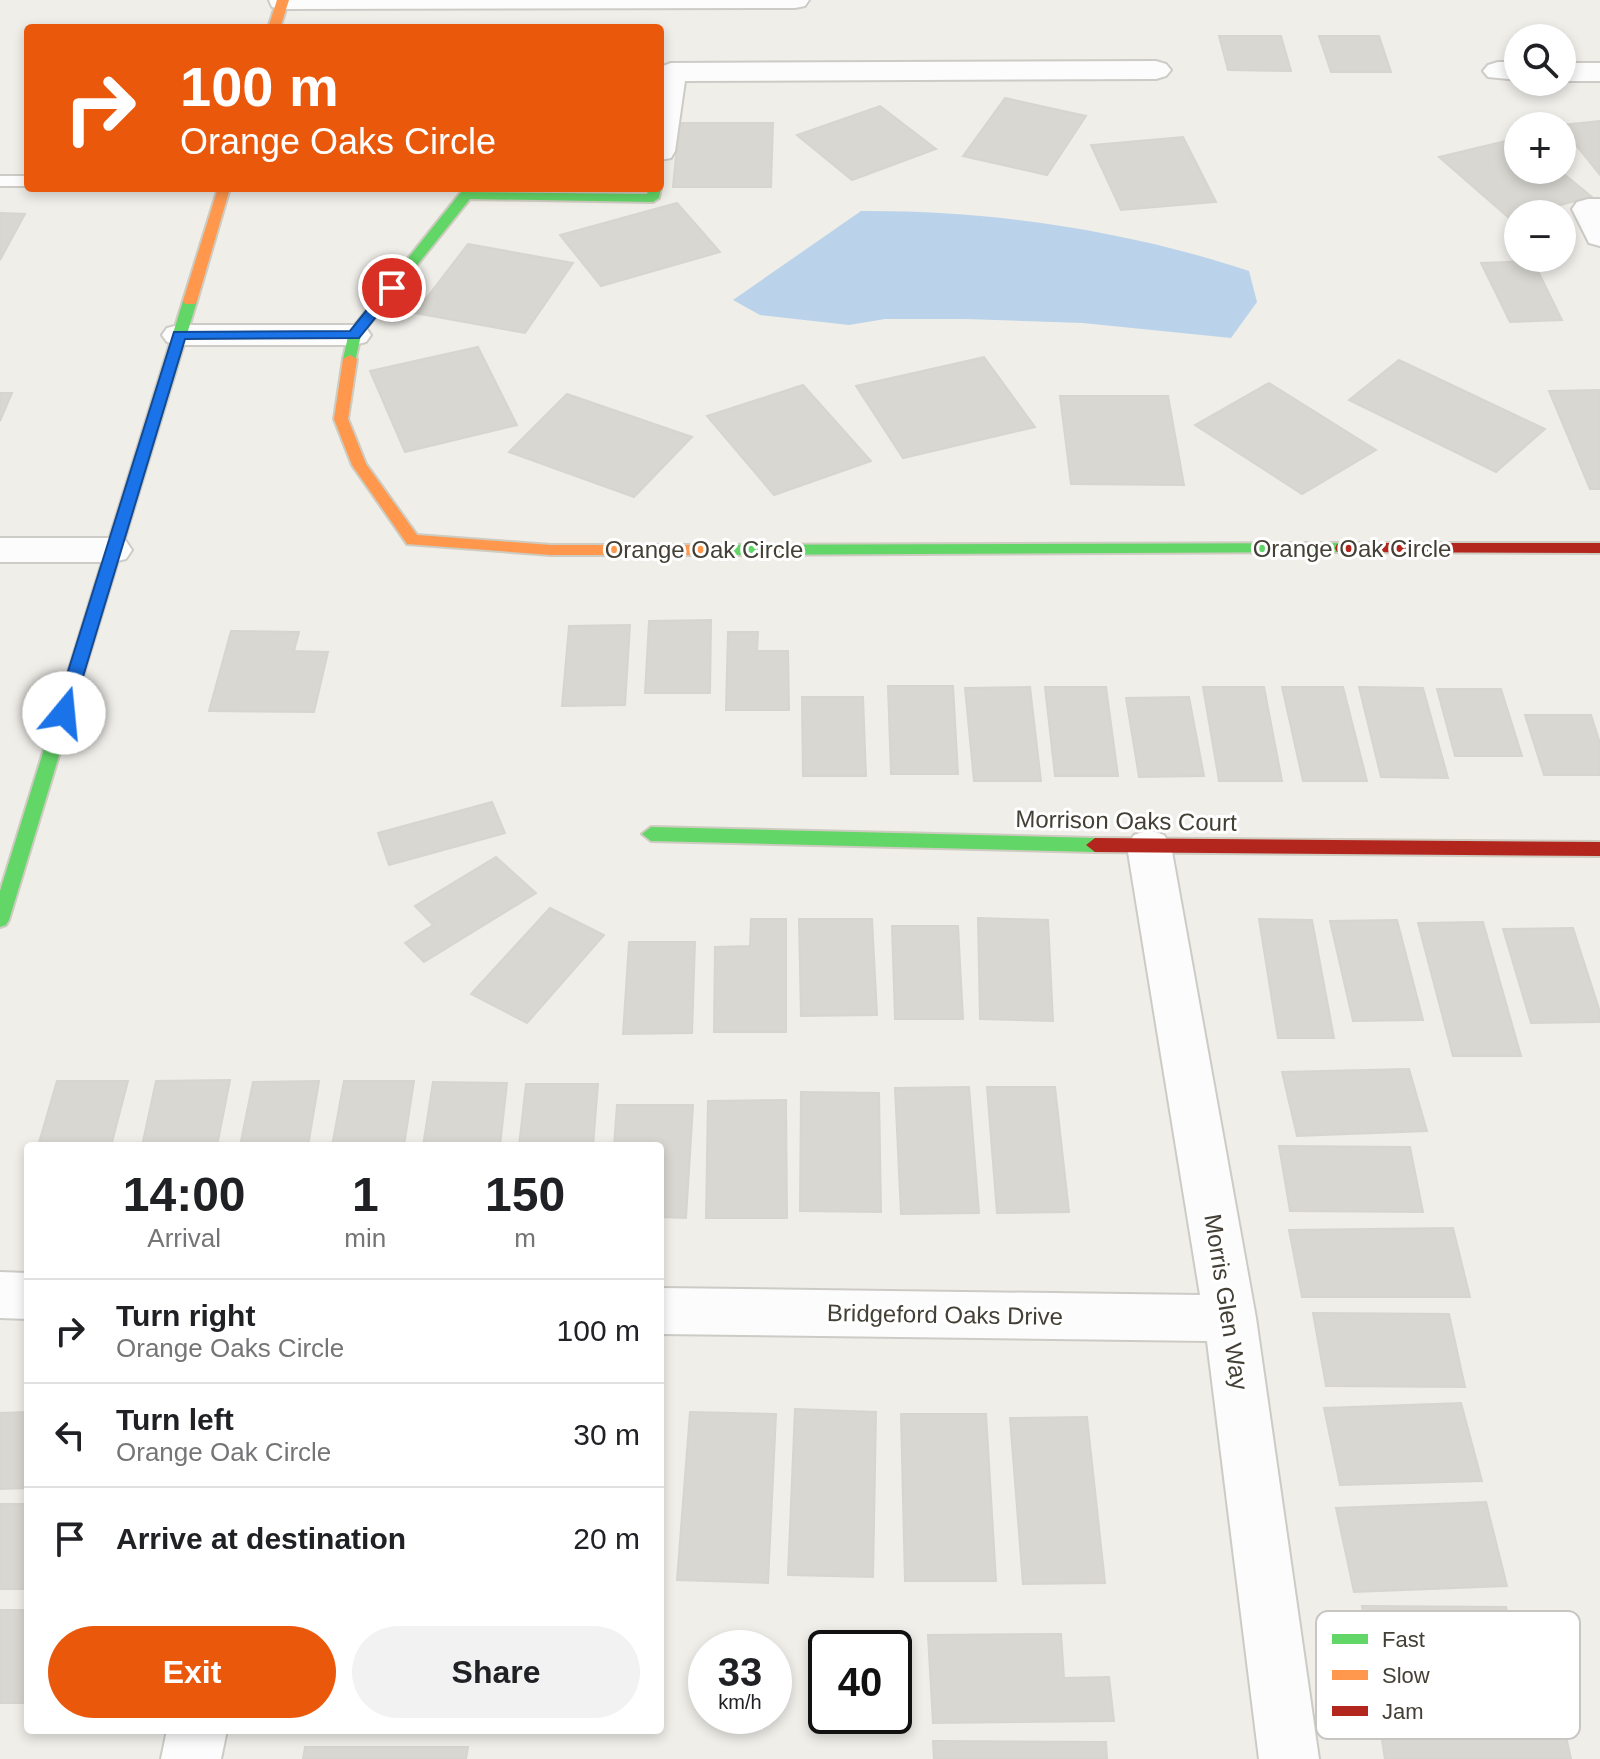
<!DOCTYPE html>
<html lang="en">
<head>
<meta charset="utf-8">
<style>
  :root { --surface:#fff; --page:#f2f2f2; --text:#202124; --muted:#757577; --line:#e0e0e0; --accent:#ea580c }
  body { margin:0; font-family:Arial,sans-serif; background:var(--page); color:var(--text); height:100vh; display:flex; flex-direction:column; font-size:30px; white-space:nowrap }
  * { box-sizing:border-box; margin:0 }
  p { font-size:26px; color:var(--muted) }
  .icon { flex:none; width:44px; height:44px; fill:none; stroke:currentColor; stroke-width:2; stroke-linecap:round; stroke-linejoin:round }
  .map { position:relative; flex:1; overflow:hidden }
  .drawer { position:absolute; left:24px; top:1142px; width:640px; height:592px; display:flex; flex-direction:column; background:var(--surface); border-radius:8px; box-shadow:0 4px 12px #0003 }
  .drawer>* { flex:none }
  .top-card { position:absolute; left:24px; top:24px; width:640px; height:168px; border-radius:8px; box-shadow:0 4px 12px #0003; background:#ea580c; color:#fff; overflow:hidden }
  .fabs { position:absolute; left:1504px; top:24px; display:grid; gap:16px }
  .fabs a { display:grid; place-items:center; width:72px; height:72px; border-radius:50%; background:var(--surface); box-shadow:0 4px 12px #0003; font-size:40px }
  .speed { position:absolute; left:688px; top:1630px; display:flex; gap:16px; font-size:40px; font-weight:700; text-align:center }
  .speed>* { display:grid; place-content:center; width:104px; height:104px; border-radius:50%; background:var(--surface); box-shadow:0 4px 12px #0003; line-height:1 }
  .speed small { font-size:20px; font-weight:400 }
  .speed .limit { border:4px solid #111; border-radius:12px; background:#fff; color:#111 }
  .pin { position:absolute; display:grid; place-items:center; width:68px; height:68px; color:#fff; margin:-34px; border:4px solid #fff; border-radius:50%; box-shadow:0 2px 8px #0007 }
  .me { position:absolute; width:88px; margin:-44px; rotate:17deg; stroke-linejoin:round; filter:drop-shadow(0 0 6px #0008) }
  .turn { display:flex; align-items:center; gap:28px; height:168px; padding:0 24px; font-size:36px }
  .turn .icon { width:104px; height:104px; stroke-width:2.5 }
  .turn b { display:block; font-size:56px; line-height:68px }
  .eta { display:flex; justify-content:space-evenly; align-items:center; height:136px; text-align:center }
  .eta b { font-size:48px; font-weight:800; line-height:56px }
  .primary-button { display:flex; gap:16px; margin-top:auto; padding:16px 24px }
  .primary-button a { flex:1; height:92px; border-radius:48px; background:var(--accent); color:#fff; font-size:32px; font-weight:800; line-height:92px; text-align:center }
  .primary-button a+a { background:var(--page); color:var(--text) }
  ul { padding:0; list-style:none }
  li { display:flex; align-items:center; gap:24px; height:104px; padding:0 24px; border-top:2px solid var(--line) }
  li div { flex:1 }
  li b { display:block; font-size:30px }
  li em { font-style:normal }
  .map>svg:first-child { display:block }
  .water { fill:#bbd3ea }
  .building { fill:#d8d7d1; stroke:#d7d5cf; stroke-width:2 }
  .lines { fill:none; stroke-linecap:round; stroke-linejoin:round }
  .lane-casing { stroke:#cdcbc6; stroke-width:4 }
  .street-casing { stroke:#cdcbc6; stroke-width:4 }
  .fast-casing { stroke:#cecbc0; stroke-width:4 }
  .slow-casing { stroke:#cecbc0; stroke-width:4 }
  .jam-casing { stroke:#cecbc0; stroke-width:4 }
  .lane { fill:#fdfcfc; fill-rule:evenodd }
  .street { fill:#fdfcfc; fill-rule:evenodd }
  .fast { fill:#63d668; fill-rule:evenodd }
  .slow { fill:#ff974d; fill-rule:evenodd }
  .jam { fill:#b3261e; fill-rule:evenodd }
  .route { fill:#1a73e8; stroke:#114b97; stroke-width:2 }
  .labels { text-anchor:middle; stroke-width:6; stroke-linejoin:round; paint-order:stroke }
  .street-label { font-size:24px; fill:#444036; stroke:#fff }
  .key { fill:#fff; stroke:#c7c6c3; stroke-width:2 }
  .key-label { font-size:22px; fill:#444036 }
</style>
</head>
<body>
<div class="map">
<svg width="1600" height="1759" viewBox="0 0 1600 1759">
  <rect width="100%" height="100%" fill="#efeee9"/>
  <path class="water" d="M861 211C990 210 1126 230 1249 271L1257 302 1231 338 1083 323 965 319H885L849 325 760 315 733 300Z"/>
  <path class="building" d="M1219 36H1281L1291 71 1228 70Z
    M1319 36H1379L1391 72H1331Z
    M1005 98 1086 116 1047 175 963 156Z
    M880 106 936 149 852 180 797 135Z
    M1600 121V175L1560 125Z
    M679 123H773L771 187H673Z
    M1183 137 1216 202 1121 210 1091 145Z
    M1518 138V170H1559L1592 197 1509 218 1439 157Z
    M677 203 720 252 601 286 560 235Z
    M0 213 25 214 0 260Z
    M468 244 573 263 525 333 415 313Z
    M1533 261 1562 320 1510 322 1481 263Z
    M478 347 517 425 405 452 370 371Z
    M984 357 1035 427 903 458 856 386Z
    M1399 360 1545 429 1496 472 1349 400Z
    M1269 383 1376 450 1302 494 1195 425Z
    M803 385 871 461 774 495 707 416Z
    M1600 390V489H1590L1549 391Z
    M0 393H12L0 421Z
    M567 394 692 437 634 497 509 452Z
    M1060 396H1168L1184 485 1071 484Z
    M711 620 710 693H645L649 621Z
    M630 625 625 705 562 706 569 626Z
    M231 631 299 632 294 651 328 652 314 712 209 711Z
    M728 632H758L757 651H788L789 710H726Z
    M888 686H953L958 774H891Z
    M1030 687 1041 781H974L965 688Z
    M1045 687H1106L1118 776H1055Z
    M1203 687H1264L1282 781H1219Z
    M1282 687H1343L1367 781H1303Z
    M1359 687 1423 688 1448 778 1381 777Z
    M1437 689H1501L1522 756H1455Z
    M802 697H863L866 776H803Z
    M1189 697 1204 776 1139 777 1126 698Z
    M1525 715H1591L1600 743V775H1544Z
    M492 802 505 833 389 865 378 833Z
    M496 857 536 893 424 962 405 943 433 925 415 906Z
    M550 908 604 935 527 1023 471 994Z
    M978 918 1048 920 1053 1021 980 1019Z
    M751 919H786V1032H714L715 947 750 946Z
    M799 919H872L877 1015 801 1016Z
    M1259 919 1312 920 1334 1038H1278Z
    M1397 920 1423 1020 1353 1021 1330 921Z
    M1483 922 1521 1056H1453L1418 923Z
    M892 926H958L963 1019H895Z
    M1573 928 1600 1012V1022L1531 1023 1503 929Z
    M629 942H695L692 1033 623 1034Z
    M1409 1069 1427 1131 1297 1136 1282 1072Z
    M230 1080 217 1146H142L156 1081Z
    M57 1081H128L111 1146H38Z
    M319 1081 308 1146H240L253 1082Z
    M344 1081H414L404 1146H332Z
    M433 1082 507 1083 500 1146H423Z
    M526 1084H598L593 1146H519Z
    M969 1087 979 1213 901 1214 895 1088Z
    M987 1087H1055L1069 1212 997 1213Z
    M801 1092 879 1093 881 1212 800 1211Z
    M786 1100 787 1218H706L708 1101Z
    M617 1105H693L686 1218 660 1217V1146H614Z
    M1279 1146 1410 1147 1423 1212 1290 1211Z
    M1453 1228 1470 1297H1302L1289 1230Z
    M1313 1313 1449 1314 1465 1387 1326 1386Z
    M1461 1403 1482 1481 1340 1485 1324 1408Z
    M795 1409 876 1412 873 1577 788 1575Z
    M28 1412V1488L0 1489V1413Z
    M690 1412 776 1414 768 1583 677 1580Z
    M901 1414H986L996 1581H905Z
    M1087 1417 1105 1583 1023 1584 1010 1418Z
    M1486 1502 1507 1586 1354 1592 1336 1508Z
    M0 1504H28V1589H0Z
    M1362 1606 1506 1607 1523 1694 1376 1692Z
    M0 1610H28V1703H0Z
    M1061 1634 1064 1678 1109 1677 1114 1721 933 1723 928 1635Z
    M1378 1716 1562 1718 1571 1759H1385Z
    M933 1741 1106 1742 1107 1759H934Z
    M305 1747H468L466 1759H303Z"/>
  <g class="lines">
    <defs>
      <path id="lane" d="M0 176H28V186H0Z"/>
      <path id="street" d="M269 0H809L805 6 795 8 282 9 272 7Z
        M1156 61 1166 64 1171 70 1166 76 1156 79 685 81 675 151 671 158 660 160V67L671 63Z
        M1498 62H1518V80L1488 77 1483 71 1488 65Z
        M1562 63H1600V81H1562Z
        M1588 199H1600V246L1589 243 1572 209 1577 202Z
        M179 325H354L366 328 371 335 366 342 354 345H179L167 342 162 335 167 328Z
        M0 538H113L126 541 132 550 126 559 113 562H0Z
        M1149 830 1164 835 1171 846 1256 1318 1319 1759H1259L1207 1341 660 1334V1288L1200 1295 1127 846 1134 835Z
        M0 1272 28 1273V1319L0 1318Z
        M167 1730H227L221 1759H161Z"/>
      <path id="fast" d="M660 186 661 188 659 198 653 202 470 199 361 335 355 362H345L343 359 349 332 461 192 647 194 649 188Z
        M190 297 197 301 9 920 6 925 0 927V891L183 301Z
        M1343 543 1349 544 1351 548 1349 552 709 555 701 550 709 545Z
        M651 827 1095 838 1104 845 1095 852 651 841 642 834Z"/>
      <path id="slow" d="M277 0H289L280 28H268Z
        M218 188H230L197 301 195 304H185L183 301Z
        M350 355 357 359 348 419 366 464 417 535 551 545H709L717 550 709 555H551L407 544 352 465 334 419 343 359Z"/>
      <path id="jam" d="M1343 543H1600V553L1337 552 1335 548 1337 544Z
        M1095 838 1600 842V856L1095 852 1086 845Z"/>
    </defs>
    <use href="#lane" class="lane-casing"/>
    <use href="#street" class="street-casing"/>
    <use href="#fast" class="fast-casing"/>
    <use href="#slow" class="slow-casing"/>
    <use href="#jam" class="jam-casing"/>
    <use href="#lane" class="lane"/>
    <use href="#street" class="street"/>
    <use href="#fast" class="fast"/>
    <use href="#slow" class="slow"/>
    <use href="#jam" class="jam"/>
  </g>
  <path class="route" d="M392 284 399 288 359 338 185 339 72 713 70 717H58L55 713 174 332 350 331 387 285Z"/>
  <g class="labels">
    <g class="street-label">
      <text x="1352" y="557">Orange Oak Circle</text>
      <text x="704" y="558">Orange Oak Circle</text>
      <text transform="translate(1126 821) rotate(1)" y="8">Morrison Oaks Court</text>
      <text transform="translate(1226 1302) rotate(81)" y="8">Morris Glen Way</text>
      <text transform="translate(945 1315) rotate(1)" y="8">Bridgeford Oaks Drive</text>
    </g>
  </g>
  <rect x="1316" y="1611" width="264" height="128" rx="12" class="key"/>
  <rect x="1332" y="1634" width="36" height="10" fill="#63d668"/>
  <rect x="1332" y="1670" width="36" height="10" fill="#ff974d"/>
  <rect x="1332" y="1706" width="36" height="10" fill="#b3261e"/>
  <g class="key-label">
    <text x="1382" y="1647">Fast</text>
    <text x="1382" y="1683">Slow</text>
    <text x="1382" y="1719">Jam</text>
  </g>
</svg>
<div class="fabs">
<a><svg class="icon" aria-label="search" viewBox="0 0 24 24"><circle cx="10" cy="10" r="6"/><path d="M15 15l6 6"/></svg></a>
<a>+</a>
<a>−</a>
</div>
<div class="speed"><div>33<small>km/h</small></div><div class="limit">40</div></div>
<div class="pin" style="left:392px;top:288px;background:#d93025"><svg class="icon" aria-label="arrive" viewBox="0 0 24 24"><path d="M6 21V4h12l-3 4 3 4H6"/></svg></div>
<svg class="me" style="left:64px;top:713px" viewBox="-20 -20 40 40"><circle r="19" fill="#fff"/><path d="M0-13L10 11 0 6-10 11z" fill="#1a73e8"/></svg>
<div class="top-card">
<div class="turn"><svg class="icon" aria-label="right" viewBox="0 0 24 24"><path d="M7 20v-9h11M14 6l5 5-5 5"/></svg><div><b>100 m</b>Orange Oaks Circle</div></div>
</div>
<section class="drawer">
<div class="eta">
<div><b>14:00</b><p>Arrival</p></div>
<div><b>1</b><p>min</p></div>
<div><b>150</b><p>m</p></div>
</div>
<ul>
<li><svg class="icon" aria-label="right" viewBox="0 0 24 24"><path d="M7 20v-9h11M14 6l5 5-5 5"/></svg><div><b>Turn right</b><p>Orange Oaks Circle</p></div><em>100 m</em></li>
<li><svg class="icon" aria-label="left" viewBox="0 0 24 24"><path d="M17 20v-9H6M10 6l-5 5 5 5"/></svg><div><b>Turn left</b><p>Orange Oak Circle</p></div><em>30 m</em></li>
<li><svg class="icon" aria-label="arrive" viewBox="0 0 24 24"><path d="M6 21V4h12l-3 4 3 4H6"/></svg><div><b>Arrive at destination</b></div><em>20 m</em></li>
</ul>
<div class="primary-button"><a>Exit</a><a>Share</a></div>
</section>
</div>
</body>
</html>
